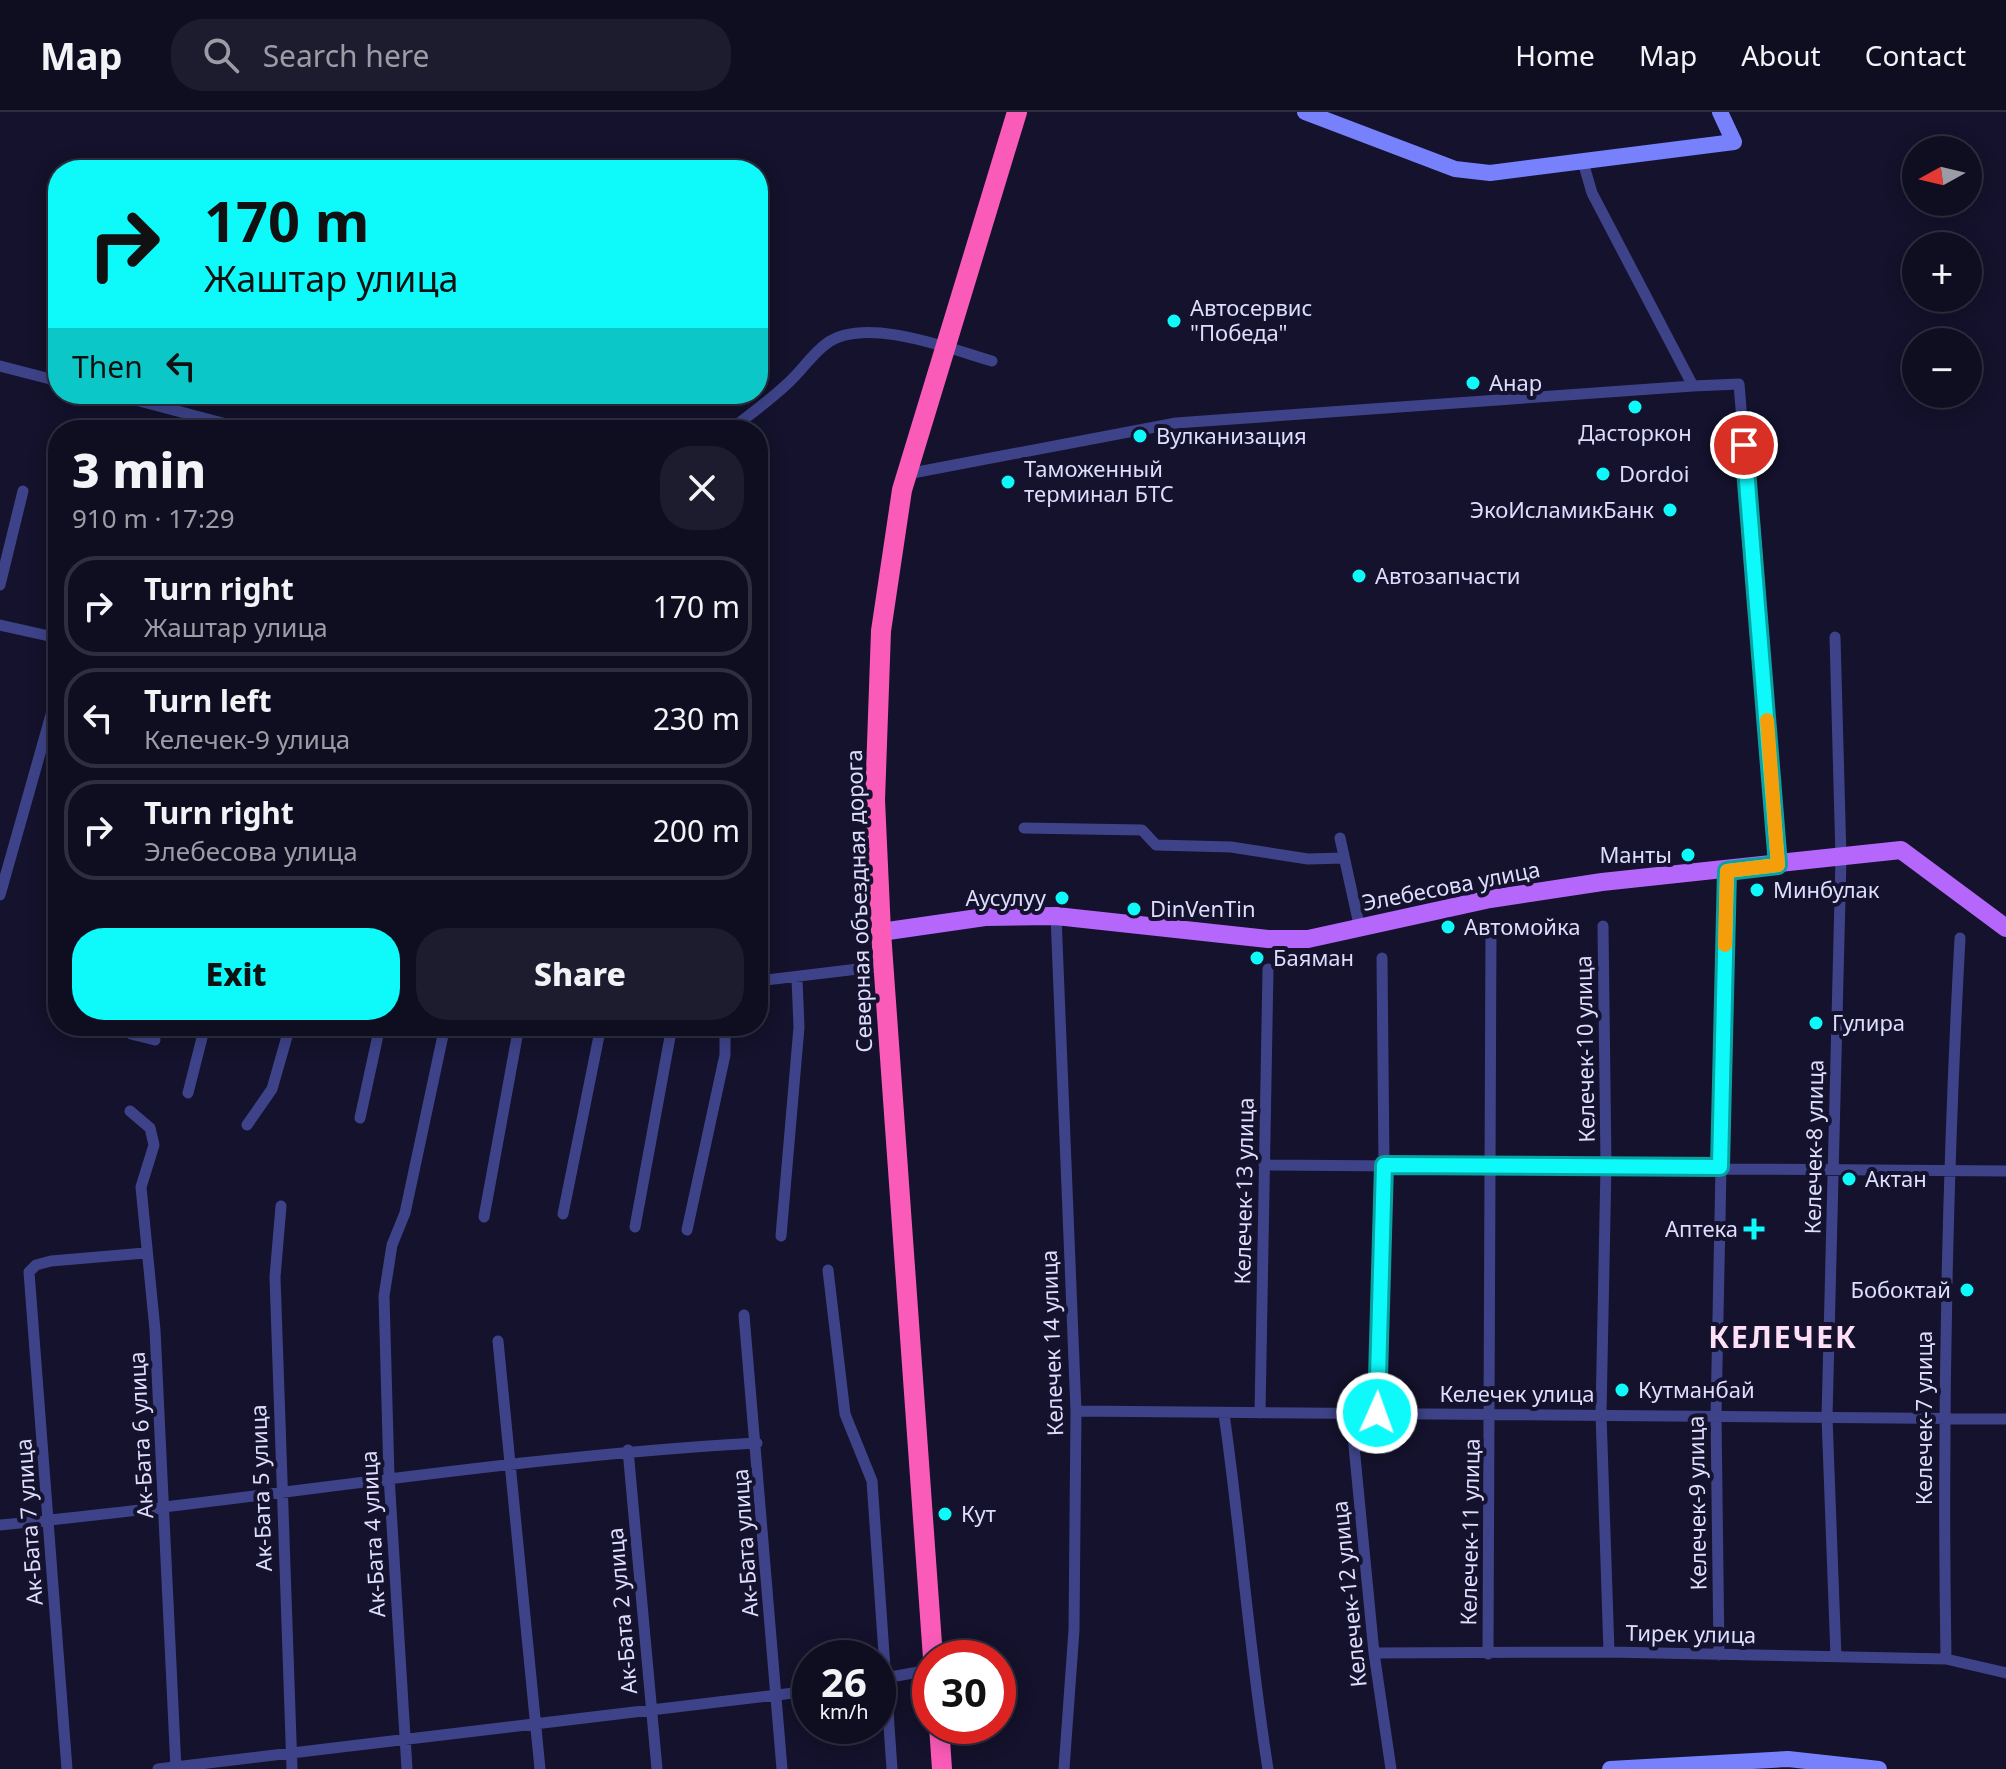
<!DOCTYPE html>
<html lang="en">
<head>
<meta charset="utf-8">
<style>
  :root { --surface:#0f0e21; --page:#1d1c2e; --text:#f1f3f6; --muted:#9b9ca5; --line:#2f2e3f; --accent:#0ef9fa }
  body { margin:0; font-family:"Noto Sans",sans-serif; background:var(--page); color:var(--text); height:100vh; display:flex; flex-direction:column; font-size:30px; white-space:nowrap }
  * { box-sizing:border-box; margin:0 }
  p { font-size:26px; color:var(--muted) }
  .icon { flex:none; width:44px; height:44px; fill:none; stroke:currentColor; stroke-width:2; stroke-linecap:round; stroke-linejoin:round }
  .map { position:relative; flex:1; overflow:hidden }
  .drawer { position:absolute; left:48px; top:308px; width:720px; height:616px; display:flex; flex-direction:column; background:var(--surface); border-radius:32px; box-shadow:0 4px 20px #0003,0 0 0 2px var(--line) }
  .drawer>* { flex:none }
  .guide { position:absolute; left:48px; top:48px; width:720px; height:244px; border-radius:32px; box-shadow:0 4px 20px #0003,0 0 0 2px var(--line); background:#0ef9fa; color:#111; overflow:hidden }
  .needle { width:52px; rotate:262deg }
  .controls { position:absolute; left:1902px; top:24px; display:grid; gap:16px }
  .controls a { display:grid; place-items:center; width:80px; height:80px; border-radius:50%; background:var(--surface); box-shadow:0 4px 20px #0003,0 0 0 2px var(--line); font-size:40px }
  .speed { position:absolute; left:792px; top:1528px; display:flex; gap:16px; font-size:40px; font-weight:700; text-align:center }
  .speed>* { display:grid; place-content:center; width:104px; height:104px; border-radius:50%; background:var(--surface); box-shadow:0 4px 20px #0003,0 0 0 2px var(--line); line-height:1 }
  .speed small { font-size:20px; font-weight:400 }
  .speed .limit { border:12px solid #d22; background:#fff; color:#111 }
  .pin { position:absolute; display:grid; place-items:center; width:68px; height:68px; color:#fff; margin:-34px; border:4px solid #fff; border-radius:50%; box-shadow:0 2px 8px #0007 }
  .me { position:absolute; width:88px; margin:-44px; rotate:2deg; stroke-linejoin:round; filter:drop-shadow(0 0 6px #0008) }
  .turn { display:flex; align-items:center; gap:28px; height:168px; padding:0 24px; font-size:36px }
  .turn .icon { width:104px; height:104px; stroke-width:2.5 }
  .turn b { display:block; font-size:56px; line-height:68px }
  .then { display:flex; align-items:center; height:76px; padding:0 24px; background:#0003; gap:16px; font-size:30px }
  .round { display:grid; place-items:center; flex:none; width:84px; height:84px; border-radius:32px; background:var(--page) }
  .summary { display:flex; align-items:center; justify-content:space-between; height:136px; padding:0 24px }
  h1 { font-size:48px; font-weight:800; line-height:60px }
  .primary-button { display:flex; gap:16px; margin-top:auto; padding:16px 24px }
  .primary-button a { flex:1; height:92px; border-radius:32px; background:var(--accent); color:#111; font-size:32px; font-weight:800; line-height:92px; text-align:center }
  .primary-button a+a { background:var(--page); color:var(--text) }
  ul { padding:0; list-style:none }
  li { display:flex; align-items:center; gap:24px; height:100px; margin:0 16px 12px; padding:0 8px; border:4px solid var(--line); border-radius:32px }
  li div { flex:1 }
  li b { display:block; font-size:30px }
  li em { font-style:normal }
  header { display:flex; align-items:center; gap:48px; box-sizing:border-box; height:112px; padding:0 40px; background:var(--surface); border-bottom:2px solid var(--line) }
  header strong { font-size:38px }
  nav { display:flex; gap:44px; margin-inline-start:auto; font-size:28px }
  .search { width:560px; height:72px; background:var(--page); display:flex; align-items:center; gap:20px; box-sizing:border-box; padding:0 28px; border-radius:32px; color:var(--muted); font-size:30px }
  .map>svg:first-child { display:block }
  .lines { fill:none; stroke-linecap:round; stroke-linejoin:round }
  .street { stroke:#3e4389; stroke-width:11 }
  .secondary { stroke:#7781fc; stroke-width:16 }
  .primary { stroke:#b567fc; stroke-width:18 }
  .highway { stroke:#fb5bb8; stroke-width:20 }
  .route-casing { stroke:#09a2a2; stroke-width:20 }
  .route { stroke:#0ef9fa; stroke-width:14 }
  .slow { stroke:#f59e0b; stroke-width:14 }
  .poi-dot { fill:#0ef9fa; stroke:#14122c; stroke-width:3 }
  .labels { text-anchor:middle; stroke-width:8; stroke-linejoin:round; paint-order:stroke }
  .poi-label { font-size:22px; fill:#deddfe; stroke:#14122c; text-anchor:start }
  .street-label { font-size:22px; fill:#deddfe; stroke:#14122c }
  .district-label { font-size:30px; font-weight:bold; letter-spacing:2px; fill:#fedff6; stroke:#14122c }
</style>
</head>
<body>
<header>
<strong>Map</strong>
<div class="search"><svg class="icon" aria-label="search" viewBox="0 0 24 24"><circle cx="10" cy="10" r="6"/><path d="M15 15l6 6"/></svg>Search here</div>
<nav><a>Home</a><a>Map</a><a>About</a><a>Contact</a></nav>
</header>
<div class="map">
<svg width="2006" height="1657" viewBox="0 0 2006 1657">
  <rect width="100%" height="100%" fill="#14122c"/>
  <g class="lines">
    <path class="street" d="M1583 50 1592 81 1693 274 1739 272 1778 753
      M0 254 58 269
      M113 282 249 318
      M730 318C749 303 769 289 787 272 801 260 811 243 826 232 865 203 950 237 992 249
      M907 362 1176 311 1693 274
      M0 473 23 379
      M0 513 58 526
      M1835 525 1841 746 1827 1305 1836 1545
      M1024 716 1142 718 1156 733 1231 735 1308 747 1344 746
      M1340 726 1360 817
      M0 783 58 578
      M1056 804 1076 1299 1074 1518 1064 1657
      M1603 814 1606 1054 1601 1302 1609 1540
      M758 869 883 854
      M121 914 131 922 155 928
      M188 981 205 914
      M130 999 150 1016 154 1033 141 1075 155 1218 176 1657
      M360 1006 380 914
      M247 1013 272 977 290 914
      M1264 1053 2006 1059
      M281 1094 275 1165 292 1657
      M563 1102 601 914
      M484 1105 519 914
      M635 1115 672 914
      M687 1118 725 943V914
      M781 1124 799 915 797 867
      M828 1158 845 1302 872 1369 892 1657
      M744 1203 782 1657
      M498 1229 540 1657
      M1076 1299 2006 1307
      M1260 1301 1268 857
      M1377 1301 1384 1053 1382 846
      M1224 1302C1241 1420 1249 1539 1268 1657
      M1351 1303 1374 1541 1391 1657
      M628 1338 657 1657
      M0 1413C253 1389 503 1345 757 1331
      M1374 1541 1609 1540 1946 1547 2006 1561
      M1488 1542 1491 818
      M1719 1543 1716 1304 1727 759
      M1946 1547C1942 1306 1947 1067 1960 826
      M879 1567 930 1558
      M67 1657 29 1160 36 1153 51 1149 145 1141
      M158 1657 810 1579
      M407 1657 389 1364 384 1184 392 1133 405 1101 445 914"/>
    <path class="secondary" d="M1305 0 1455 57 1490 61 1734 30 1720 0
      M1610 1657 1788 1647 1879 1657"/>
    <path class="primary" d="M881 820 985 805 1056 804 1268 827H1308L1490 787 1602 770 1901 738 2006 816"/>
    <path class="highway" d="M933 1546 881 820 875 688 881 519 902 378 1017 0
      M939 1614 942 1657"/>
  </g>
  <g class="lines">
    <defs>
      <path id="route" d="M1377 1301 1384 1053 1720 1055 1727 759 1778 753 1744 333"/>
    </defs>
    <use href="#route" class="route-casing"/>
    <use href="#route" class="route"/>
    <path class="slow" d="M1725 833 1727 759 1778 753 1767 608"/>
  </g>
  <g class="poi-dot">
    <circle cx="1174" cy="209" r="8"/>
    <circle cx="1473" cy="271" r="8"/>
    <circle cx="1635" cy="295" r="8"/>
    <circle cx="1140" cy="324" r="8"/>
    <circle cx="1603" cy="362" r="8"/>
    <circle cx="1008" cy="370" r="8"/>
    <circle cx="1670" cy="398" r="8"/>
    <circle cx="1359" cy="464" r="8"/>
    <circle cx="1688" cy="743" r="8"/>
    <circle cx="1757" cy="778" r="8"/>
    <circle cx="1062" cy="786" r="8"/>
    <circle cx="1134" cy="797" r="8"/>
    <circle cx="1448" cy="815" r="8"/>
    <circle cx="1257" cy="846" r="8"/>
    <circle cx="1816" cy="911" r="8"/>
    <circle cx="1849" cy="1067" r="8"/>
    <path d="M1750 1105h8v8h8v8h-8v8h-8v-8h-8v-8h8z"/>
    <circle cx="1967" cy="1178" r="8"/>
    <circle cx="1622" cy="1278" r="8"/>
    <circle cx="945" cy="1402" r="8"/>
  </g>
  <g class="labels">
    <g class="poi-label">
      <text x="1190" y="204">Автосервис<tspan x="1190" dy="25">"Победа"</tspan></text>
      <text x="1489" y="279">Анар</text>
      <text x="1635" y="329" text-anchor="middle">Дасторкон</text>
      <text x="1156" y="332">Вулканизация</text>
      <text x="1024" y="365">Таможенный<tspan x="1024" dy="25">терминал БТС</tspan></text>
      <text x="1619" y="370">Dordoi</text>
      <text x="1654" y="406" text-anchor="end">ЭкоИсламикБанк</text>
      <text x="1375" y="472">Автозапчасти</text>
      <text x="1672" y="751" text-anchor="end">Манты</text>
      <text x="1773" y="786">Минбулак</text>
      <text x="1046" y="794" text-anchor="end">Аусулуу</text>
      <text x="1150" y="805">DinVenTin</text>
      <text x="1464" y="823">Автомойка</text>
      <text x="1273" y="854">Баяман</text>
      <text x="1832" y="919">Гулира</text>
      <text x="1865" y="1075">Актан</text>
      <text x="1738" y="1125" text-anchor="end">Аптека</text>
      <text x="1951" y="1186" text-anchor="end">Бобоктай</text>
      <text x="1638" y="1286">Кутманбай</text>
      <text x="961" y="1410">Кут</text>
    </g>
    <g class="street-label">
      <text transform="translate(1451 774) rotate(-11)" y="8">Элебесова улица</text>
      <text transform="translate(859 789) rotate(-92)" y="8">Северная объездная дорога</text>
      <text transform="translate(1585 937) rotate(-91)" y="8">Келечек-10 улица</text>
      <text transform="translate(1814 1035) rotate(-89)" y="8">Келечек-8 улица</text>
      <text transform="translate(1244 1079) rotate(-89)" y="8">Келечек-13 улица</text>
      <text transform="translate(1052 1231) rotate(-92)" y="8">Келечек 14 улица</text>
      <text x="1517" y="1290">Келечек улица</text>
      <text transform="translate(1924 1306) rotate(-90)" y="8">Келечек-7 улица</text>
      <text transform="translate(141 1323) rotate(-93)" y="8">Ак-Бата 6 улица</text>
      <text transform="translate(261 1376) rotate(-92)" y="8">Ак-Бата 5 улица</text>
      <text transform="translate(1697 1391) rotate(-91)" y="8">Келечек-9 улица</text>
      <text transform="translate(29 1410) rotate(-94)" y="8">Ак-Бата 7 улица</text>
      <text transform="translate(1470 1420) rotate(-89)" y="8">Келечек-11 улица</text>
      <text transform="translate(373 1422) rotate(-93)" y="8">Ак-Бата 4 улица</text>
      <text transform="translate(745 1431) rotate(-94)" y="8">Ак-Бата улица</text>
      <text transform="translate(1349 1482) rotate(-96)" y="8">Келечек-12 улица</text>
      <text transform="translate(622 1499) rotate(-95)" y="8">Ак-Бата 2 улица</text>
      <text transform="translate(1691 1522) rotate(1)" y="8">Тирек улица</text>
    </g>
    <g class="district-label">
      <text x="1783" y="1236">КЕЛЕЧЕК</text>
    </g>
  </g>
</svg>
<div class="controls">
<a><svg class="needle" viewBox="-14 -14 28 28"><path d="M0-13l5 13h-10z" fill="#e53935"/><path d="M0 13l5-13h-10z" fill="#9b9ca5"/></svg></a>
<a>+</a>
<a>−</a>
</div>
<div class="speed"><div>26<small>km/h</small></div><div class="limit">30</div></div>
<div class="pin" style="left:1744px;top:333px;background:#d93025"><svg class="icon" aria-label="arrive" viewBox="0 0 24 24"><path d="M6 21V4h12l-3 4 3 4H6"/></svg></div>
<svg class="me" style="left:1377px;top:1301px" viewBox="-20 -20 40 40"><circle r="17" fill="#0ef9fa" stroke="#fff" stroke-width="3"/><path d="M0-11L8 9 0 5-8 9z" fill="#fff"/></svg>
<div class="guide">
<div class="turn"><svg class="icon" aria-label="right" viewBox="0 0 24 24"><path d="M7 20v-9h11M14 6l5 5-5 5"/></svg><div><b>170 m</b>Жаштар улица</div></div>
<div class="then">Then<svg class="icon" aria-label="left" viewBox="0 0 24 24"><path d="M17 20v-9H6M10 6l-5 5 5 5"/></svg></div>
</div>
<section class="drawer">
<div class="summary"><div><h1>3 min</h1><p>910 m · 17:29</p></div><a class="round"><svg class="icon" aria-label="close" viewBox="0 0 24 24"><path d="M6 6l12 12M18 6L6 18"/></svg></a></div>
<ul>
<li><svg class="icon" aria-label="right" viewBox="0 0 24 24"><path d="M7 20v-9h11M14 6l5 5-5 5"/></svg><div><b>Turn right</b><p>Жаштар улица</p></div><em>170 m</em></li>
<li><svg class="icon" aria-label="left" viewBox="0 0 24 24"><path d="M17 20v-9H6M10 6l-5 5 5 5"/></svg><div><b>Turn left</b><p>Келечек-9 улица</p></div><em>230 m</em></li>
<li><svg class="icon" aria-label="right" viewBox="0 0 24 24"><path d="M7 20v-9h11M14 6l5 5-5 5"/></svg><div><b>Turn right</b><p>Элебесова улица</p></div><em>200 m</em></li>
</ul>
<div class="primary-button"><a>Exit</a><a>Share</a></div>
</section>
</div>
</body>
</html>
